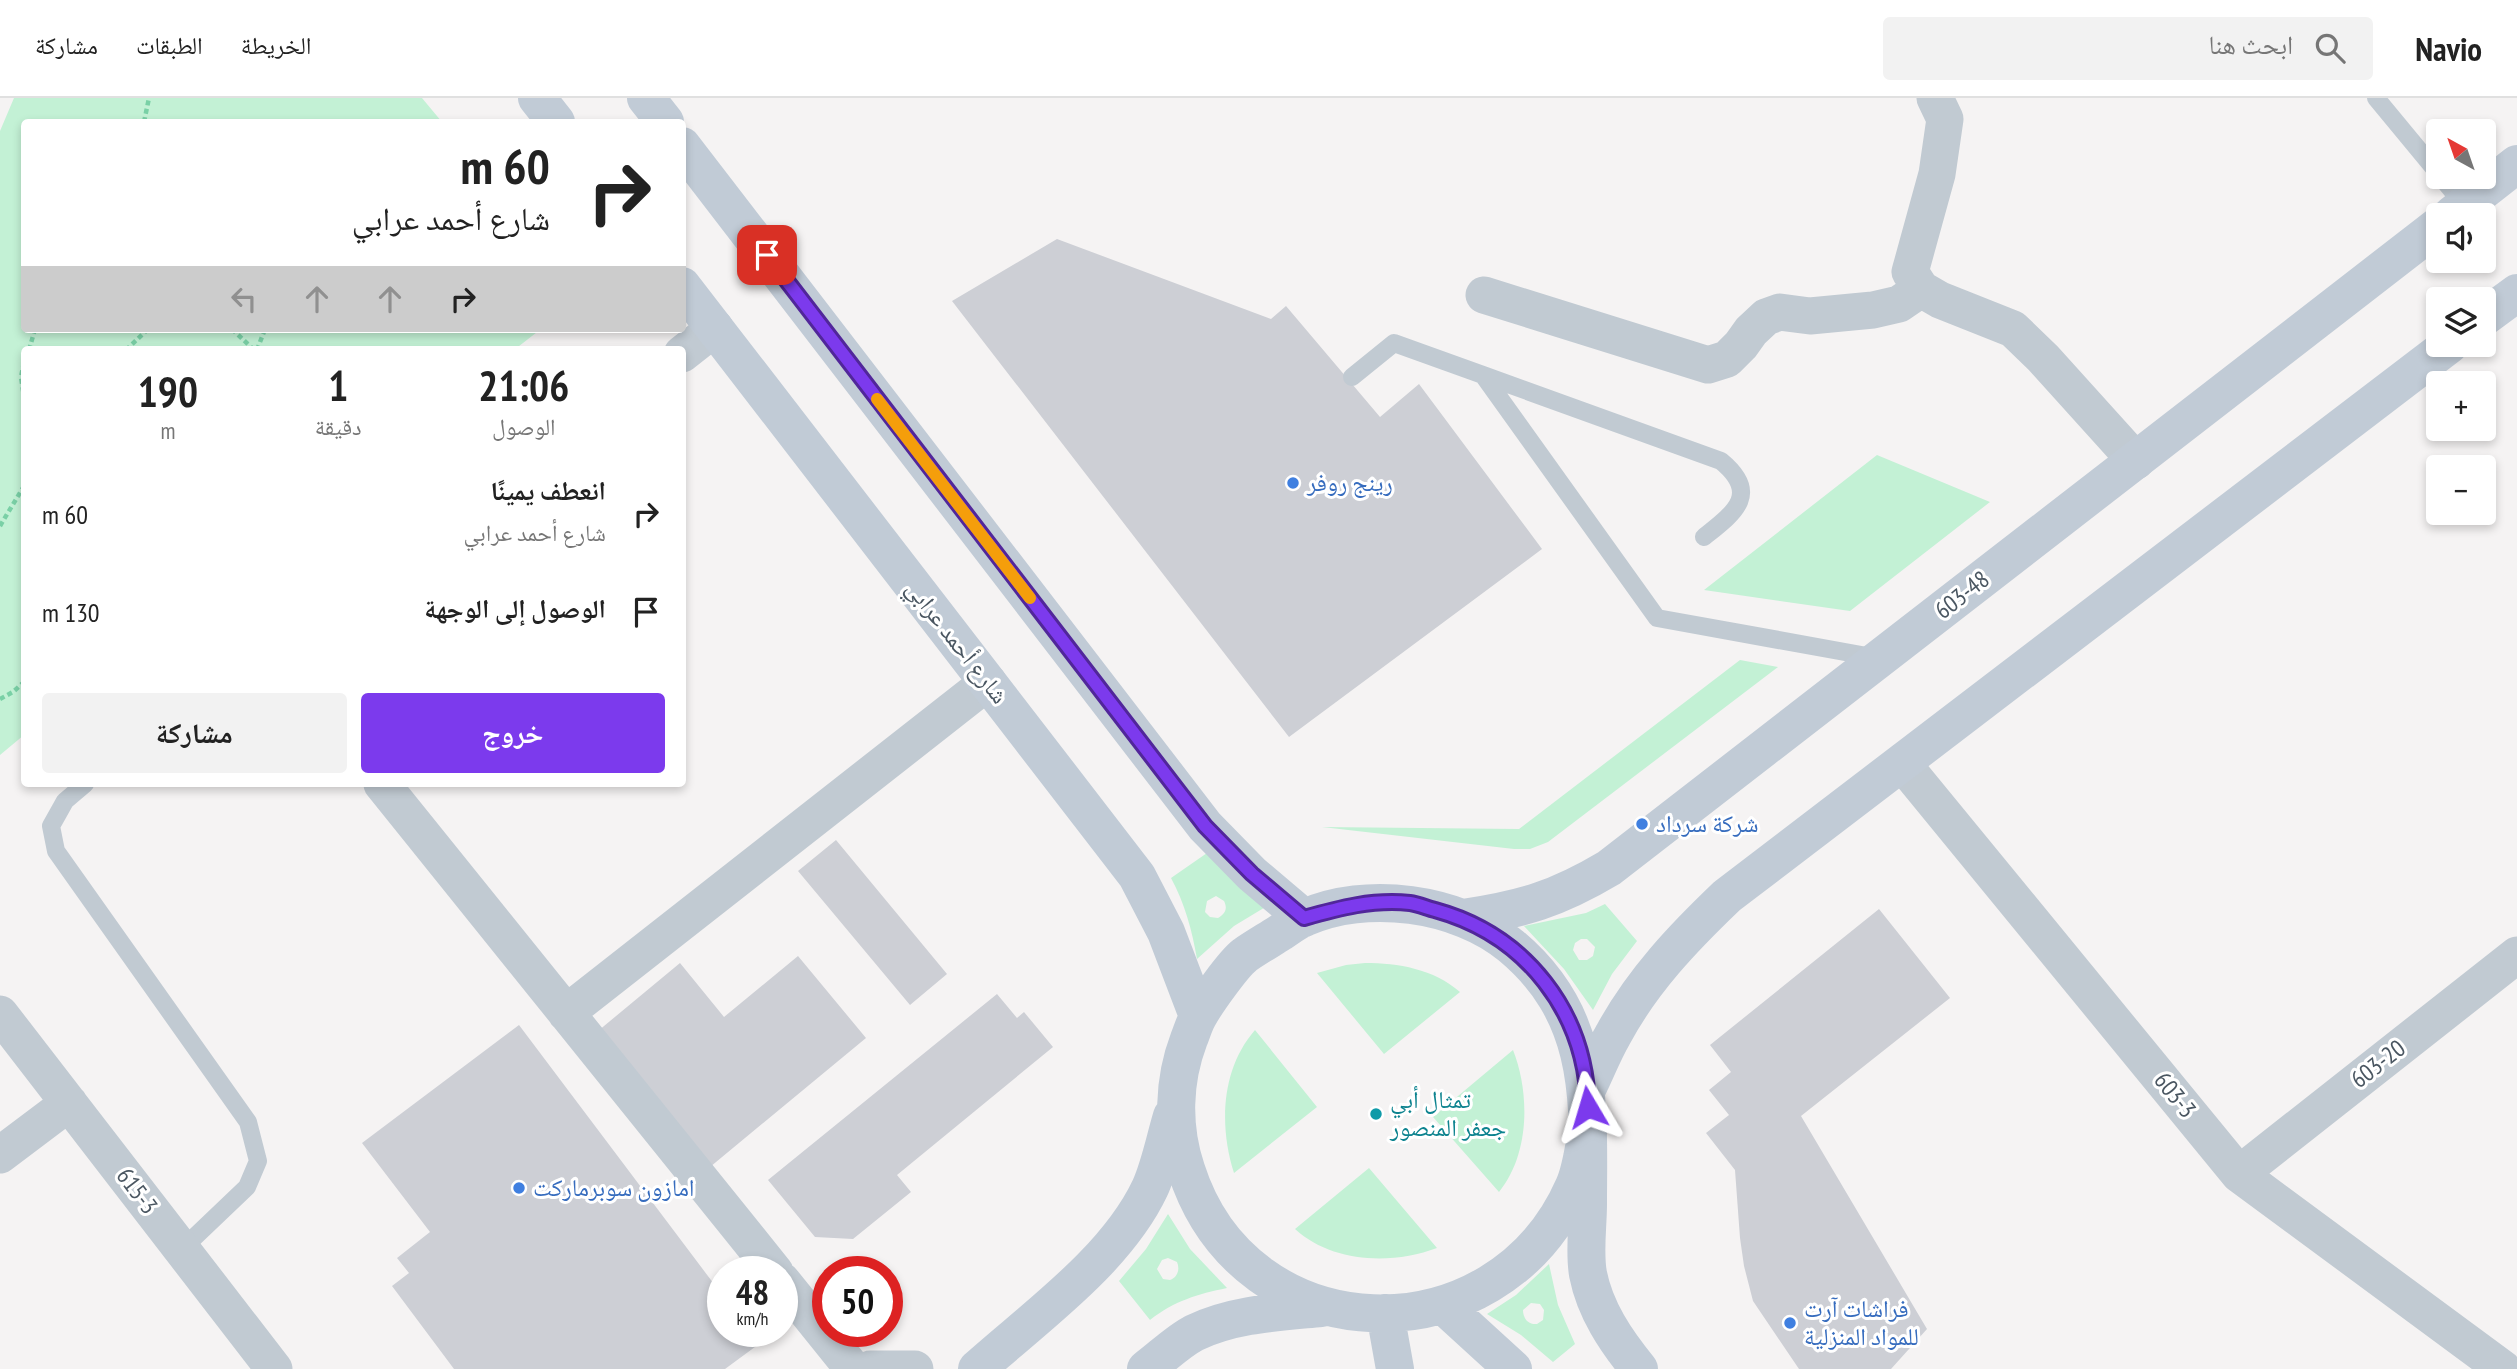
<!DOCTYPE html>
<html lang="ar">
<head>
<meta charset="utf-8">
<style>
  :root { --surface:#fff; --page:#f2f2f2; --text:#222; --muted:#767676; --line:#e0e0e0; --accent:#7c3aed }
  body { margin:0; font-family:"PT Sans Narrow","Noto Naskh Arabic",sans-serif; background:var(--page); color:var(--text); direction:rtl; height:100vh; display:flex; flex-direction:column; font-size:26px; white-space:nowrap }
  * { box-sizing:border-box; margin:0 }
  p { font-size:23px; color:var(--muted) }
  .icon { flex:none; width:38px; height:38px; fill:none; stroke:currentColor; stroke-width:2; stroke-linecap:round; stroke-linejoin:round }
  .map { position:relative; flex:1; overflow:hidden; direction:ltr }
  .drawer { position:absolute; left:21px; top:248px; width:665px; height:441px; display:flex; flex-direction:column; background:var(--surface); border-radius:7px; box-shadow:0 4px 10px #0003; direction:rtl }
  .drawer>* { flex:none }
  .banner { position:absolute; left:21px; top:21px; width:665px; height:214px; border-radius:7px; box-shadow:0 4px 10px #0003; direction:rtl; background:#fff; color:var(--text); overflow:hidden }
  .needle { width:46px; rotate:320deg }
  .buttons { position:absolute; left:2426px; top:21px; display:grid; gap:14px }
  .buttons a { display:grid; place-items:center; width:70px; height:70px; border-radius:7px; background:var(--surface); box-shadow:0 4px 10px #0003; font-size:35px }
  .speed { position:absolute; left:707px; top:1158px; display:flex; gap:14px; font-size:35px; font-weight:700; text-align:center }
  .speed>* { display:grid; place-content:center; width:91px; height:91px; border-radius:50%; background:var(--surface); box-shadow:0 4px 10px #0003; line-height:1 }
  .speed small { font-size:18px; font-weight:400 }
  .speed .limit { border:10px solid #d22; background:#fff; color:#111 }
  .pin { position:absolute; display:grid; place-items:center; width:60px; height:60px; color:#fff; margin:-30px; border-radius:14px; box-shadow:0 4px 10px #0006 }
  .me { position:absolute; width:77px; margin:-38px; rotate:353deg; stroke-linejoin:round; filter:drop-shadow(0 0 5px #0008) }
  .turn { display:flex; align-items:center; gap:24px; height:147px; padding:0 21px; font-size:32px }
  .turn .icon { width:91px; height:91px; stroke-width:2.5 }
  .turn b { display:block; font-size:49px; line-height:60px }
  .lanes { display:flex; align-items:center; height:66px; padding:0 21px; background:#0003; justify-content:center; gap:35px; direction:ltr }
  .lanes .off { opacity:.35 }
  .eta { display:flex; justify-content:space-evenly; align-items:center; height:119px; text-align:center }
  .eta b { font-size:42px; font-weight:800; line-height:49px }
  .button { display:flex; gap:14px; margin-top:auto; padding:14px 21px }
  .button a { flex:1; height:80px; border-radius:7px; background:var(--accent); color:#fff; font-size:28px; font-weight:800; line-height:80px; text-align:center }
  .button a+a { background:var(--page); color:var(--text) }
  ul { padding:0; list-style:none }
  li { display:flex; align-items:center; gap:21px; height:98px; padding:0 21px }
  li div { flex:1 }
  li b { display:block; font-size:26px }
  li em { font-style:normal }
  header { display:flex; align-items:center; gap:42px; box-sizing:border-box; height:98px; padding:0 35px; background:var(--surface); border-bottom:2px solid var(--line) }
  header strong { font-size:33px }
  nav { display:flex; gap:38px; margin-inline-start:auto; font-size:24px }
  .search { width:490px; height:63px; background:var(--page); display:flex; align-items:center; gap:18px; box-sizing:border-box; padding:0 24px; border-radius:7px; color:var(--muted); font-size:26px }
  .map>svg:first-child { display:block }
  .green { fill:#c3f1d5; fill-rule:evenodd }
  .building { fill:#cdcfd5 }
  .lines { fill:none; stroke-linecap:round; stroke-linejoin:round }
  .path { stroke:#7ad0a6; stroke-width:4.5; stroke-dasharray:5 3.5; stroke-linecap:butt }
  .lane { stroke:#c1cad2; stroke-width:18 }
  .street { stroke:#c1cad2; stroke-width:37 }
  .secondary { stroke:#c1cbd6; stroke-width:38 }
  .route-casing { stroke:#51269a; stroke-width:18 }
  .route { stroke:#7c3aed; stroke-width:12 }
  .slow { stroke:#f59e0b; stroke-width:12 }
  .shop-dot { fill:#3f7fe0; stroke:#fff; stroke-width:2.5 }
  .culture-dot { fill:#0f9aa8; stroke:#fff; stroke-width:2.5 }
  .labels { text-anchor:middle; stroke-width:6; stroke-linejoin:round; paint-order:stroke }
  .shop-label { font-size:24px; fill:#366cbe; stroke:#fff; text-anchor:start }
  .street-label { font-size:24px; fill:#4a5661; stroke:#fff }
  .culture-label { font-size:24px; fill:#0d838f; stroke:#fff; text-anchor:start }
</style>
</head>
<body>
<header>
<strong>Navio</strong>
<div class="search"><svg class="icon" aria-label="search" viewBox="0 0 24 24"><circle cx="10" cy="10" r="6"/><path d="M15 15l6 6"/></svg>ابحث هنا</div>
<nav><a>الخريطة</a><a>الطبقات</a><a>مشاركة</a></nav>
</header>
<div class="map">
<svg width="2517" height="1271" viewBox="0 0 2517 1271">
  <rect width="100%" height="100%" fill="#f5f3f3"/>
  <path class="green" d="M14 0H422L442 24H24V231H541L514 252H24V637L0 657V33Z
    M1877 357 1990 404 1850 513 1704 492Z
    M1740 562 1778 569 1548 744 1530 751H1514L1322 729 1519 731Z
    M1207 755 1272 805 1234 828 1197 861C1192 832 1185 806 1171 780ZM1216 798 1224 803C1228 811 1225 816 1218 820L1210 819 1205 814 1207 803Z
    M1605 806 1637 843 1612 876 1593 912 1564 871 1524 828 1586 815ZM1581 841H1587L1595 849 1593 858 1587 862H1579L1573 852 1575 845Z
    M1365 865C1398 865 1434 871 1460 894L1384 956 1317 875 1346 867Z
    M1255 932 1317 1009 1234 1075C1219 1028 1221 971 1255 932Z
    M1513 952C1530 995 1530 1056 1499 1094L1433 1019Z
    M1369 1070 1437 1150C1392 1167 1332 1165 1295 1131Z
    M1168 1116 1190 1151 1227 1190C1198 1196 1174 1203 1150 1222L1119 1183 1146 1151ZM1168 1160 1177 1164C1180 1171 1178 1179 1170 1182L1163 1181 1157 1171 1162 1162Z
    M1549 1166 1558 1207 1575 1246 1553 1264 1521 1237 1487 1216 1516 1197ZM1531 1205 1540 1206 1544 1212 1543 1222 1537 1226C1528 1227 1523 1220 1523 1212Z"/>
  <path class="building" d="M1057 141 1271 221 1286 208 1380 319 1419 286 1542 451 1289 639 952 203Z
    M836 742 947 876 910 907 798 773Z
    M1879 811 1950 900 1801 1018 1927 1231 1891 1271H1799L1753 1203 1744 1168 1740 1140 1735 1072 1706 1035 1729 1017 1709 992 1731 974 1710 947Z
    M798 858 866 940 710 1069 598 933 680 865 724 919Z
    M997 896 1017 920 1024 914 1053 949 897 1077 911 1094 853 1141 815 1139 768 1082Z
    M519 927 723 1198V1234H750L759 1246 725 1271H454L392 1188 409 1175 397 1160 430 1134 362 1045Z"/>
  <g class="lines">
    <path class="path" d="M144 24 149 0
      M232 231 254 252
      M29 252 35 231
      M126 252 148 231
      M257 252 265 231
      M24 264 21 279 24 299
      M0 428 24 388
      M0 601 13 594 24 584"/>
    <path class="lane" d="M2376 0 2438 75
      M2441 79 2464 107
      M1483 277 1721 363C1761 396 1734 415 1704 439
      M1352 279 1394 245 1483 277 1657 520 1878 560
      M85 686 65 703 51 728 56 753 248 1024 258 1063 247 1089 182 1151"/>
    <path class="street" d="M1921 191 1910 174 1937 76 1945 21 1935 0
      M1484 197 1708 267 1727 261 1741 247 1751 233 1766 219 1780 214 1810 218 1873 212 1899 206 1921 191 1940 202 2013 231 2043 260 2136 363
      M682 256 715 230
      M1902 665 2239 1076 2503 1271
      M382 686 775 1174
      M566 915 988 584
      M0 916 274 1271
      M0 1057 69 1005
      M2239 1076 2517 857
      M782 1183 853 1271
      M870 1271H915"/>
    <path class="secondary" d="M537 0 556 24
      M646 0 665 24
      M682 48 1205 728 1252 776 1304 820
      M2452 117 2517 66
      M682 188 1137 778 1166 834 1198 918
      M2483 220 2517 195
      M1463 820C1523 811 1557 801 1609 770L2438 128
      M1587 991C1596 973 1603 954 1613 937 1642 883 1683 840 1727 798L2449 247
      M1588 1027C1584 1047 1582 1070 1574 1088 1497 1264 1245 1257 1186 1071 1172 1029 1173 983 1189 941 1192 934 1194 926 1198 919 1205 906 1233 866 1245 857 1255 850 1267 843 1278 836 1286 831 1295 824 1304 820 1366 792 1458 804 1511 848 1596 919 1588 1005 1588 1106 1588 1128 1584 1154 1588 1176 1595 1212 1616 1243 1639 1271
      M1444 1208 1513 1271
      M1385 1215 1395 1271
      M977 1271C1035 1219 1116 1162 1150 1090 1160 1068 1165 1041 1172 1018
      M1146 1271C1161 1260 1177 1244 1194 1235 1233 1216 1279 1214 1321 1210"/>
  </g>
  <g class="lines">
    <defs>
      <path id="route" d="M767 157 1205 728 1252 776 1304 820C1339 810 1373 801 1410 805 1418 806 1427 810 1435 812 1526 837 1586 914 1588 1009"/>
    </defs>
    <use href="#route" class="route-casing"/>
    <use href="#route" class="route"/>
    <path class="slow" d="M877 301 1030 500"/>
  </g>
  <g class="shop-dot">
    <circle cx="1293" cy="385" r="7"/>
    <circle cx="1642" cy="726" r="7"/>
    <circle cx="519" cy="1090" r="7"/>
    <circle cx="1790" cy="1225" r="7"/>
  </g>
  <circle class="culture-dot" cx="1376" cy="1016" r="7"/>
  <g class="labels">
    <g class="shop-label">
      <text x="1307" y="393">رينج روفر</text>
      <text x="1656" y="734">شركة سرداد</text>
      <text x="533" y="1098">امازون سوبرماركت</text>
      <text x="1804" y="1219">فراشات آرت<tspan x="1804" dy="28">للمواد المنزلية</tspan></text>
    </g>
    <g class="street-label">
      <text transform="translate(1962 497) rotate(-38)" y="8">603-48</text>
      <text transform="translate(957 544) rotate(52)" y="8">شارع أحمد عرابي</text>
      <text transform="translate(2378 966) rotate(-38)" y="8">603-20</text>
      <text transform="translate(2175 997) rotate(51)" y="8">603-3</text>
      <text transform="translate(137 1093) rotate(53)" y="8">615-3</text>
    </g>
    <g class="culture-label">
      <text x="1390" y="1010">تمثال أبي<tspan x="1390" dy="28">جعفر المنصور</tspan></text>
    </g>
  </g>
</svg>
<div class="buttons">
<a><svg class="needle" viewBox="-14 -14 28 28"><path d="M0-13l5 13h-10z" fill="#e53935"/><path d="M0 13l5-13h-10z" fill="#767676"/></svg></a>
<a><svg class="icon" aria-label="sound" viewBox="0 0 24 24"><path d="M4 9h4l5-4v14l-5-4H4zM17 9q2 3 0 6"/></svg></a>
<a><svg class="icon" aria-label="layers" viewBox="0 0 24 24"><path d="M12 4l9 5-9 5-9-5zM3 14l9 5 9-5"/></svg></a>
<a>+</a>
<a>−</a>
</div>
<div class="speed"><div>48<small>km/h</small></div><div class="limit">50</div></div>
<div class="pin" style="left:767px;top:157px;background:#d93025"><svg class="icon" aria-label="arrive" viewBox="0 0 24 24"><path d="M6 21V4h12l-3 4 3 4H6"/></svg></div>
<svg class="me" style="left:1588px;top:1009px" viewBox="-20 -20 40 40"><path d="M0-17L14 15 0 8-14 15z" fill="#7c3aed" stroke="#fff" stroke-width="4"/></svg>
<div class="banner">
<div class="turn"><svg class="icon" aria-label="right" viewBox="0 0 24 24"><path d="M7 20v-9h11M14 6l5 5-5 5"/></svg><div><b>60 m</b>شارع أحمد عرابي</div></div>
<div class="lanes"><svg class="icon off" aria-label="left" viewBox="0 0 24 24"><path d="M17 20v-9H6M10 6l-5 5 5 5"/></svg><svg class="icon off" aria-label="ahead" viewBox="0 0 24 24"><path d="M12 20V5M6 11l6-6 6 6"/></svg><svg class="icon off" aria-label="ahead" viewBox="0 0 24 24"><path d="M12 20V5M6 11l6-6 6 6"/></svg><svg class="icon" aria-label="right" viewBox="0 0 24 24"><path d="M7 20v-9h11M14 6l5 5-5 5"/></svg></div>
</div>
<section class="drawer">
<div class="eta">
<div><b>21:06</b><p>الوصول</p></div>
<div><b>1</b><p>دقيقة</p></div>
<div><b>190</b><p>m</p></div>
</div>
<ul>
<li><svg class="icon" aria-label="right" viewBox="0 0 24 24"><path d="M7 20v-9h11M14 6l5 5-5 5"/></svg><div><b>انعطف يمينًا</b><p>شارع أحمد عرابي</p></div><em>60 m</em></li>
<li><svg class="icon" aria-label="arrive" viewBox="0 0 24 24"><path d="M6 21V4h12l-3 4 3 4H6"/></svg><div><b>الوصول إلى الوجهة</b></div><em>130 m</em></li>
</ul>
<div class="button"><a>خروج</a><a>مشاركة</a></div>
</section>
</div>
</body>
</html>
